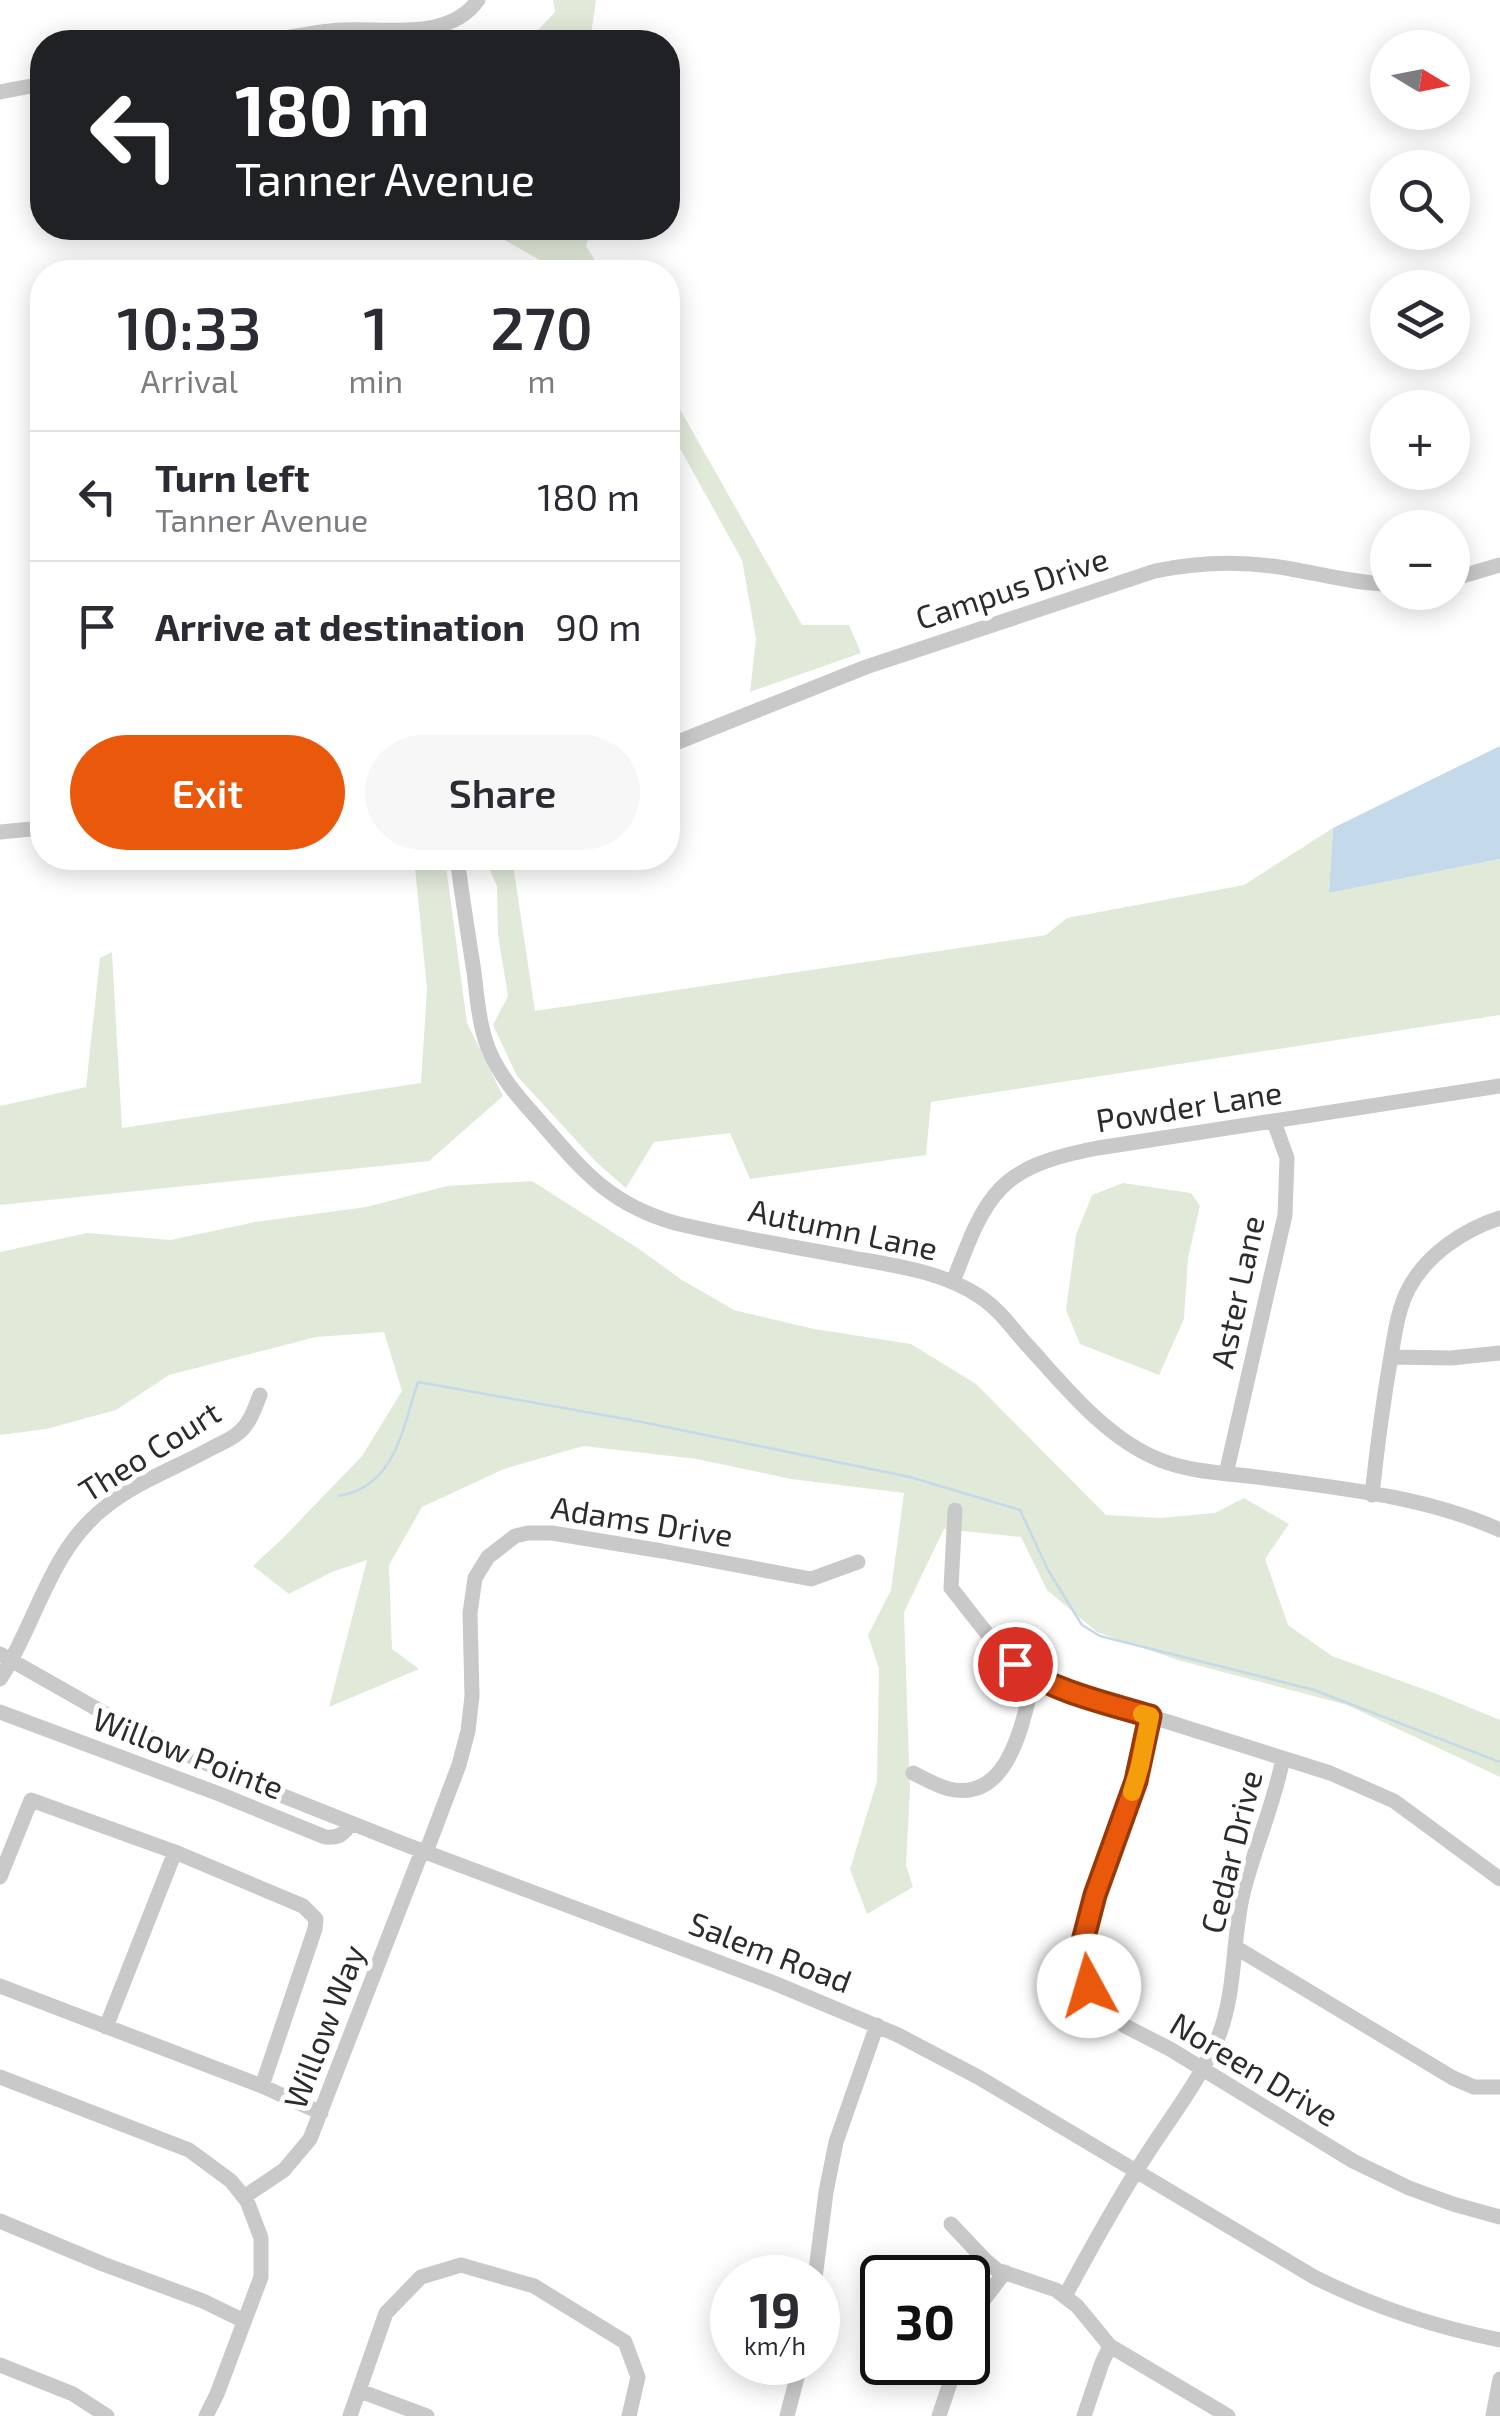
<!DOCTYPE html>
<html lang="en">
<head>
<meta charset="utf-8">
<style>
  :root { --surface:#fff; --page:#f7f7f7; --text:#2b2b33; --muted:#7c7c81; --line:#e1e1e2; --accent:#ea580c }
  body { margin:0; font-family:"Exo 2",sans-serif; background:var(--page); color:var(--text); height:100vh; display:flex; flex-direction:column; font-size:38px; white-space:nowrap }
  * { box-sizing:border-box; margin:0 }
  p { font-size:32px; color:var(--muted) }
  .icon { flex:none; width:55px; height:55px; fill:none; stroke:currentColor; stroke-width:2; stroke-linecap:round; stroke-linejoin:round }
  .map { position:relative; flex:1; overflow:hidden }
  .drawer { position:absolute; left:30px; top:260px; width:650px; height:610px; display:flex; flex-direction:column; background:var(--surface); border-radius:40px; box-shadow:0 5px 25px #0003 }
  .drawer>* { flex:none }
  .guide { position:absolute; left:30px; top:30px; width:650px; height:210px; border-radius:40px; box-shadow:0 5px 25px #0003; background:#202124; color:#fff; overflow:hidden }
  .needle { width:65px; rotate:100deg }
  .controls { position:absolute; left:1370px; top:30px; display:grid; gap:20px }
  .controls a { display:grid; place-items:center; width:100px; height:100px; border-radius:50%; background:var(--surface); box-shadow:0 5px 25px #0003; font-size:50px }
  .speed { position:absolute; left:710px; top:2255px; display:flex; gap:20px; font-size:50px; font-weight:700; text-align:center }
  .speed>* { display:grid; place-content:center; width:130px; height:130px; border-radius:50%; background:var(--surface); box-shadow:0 5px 25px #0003; line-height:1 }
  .speed small { font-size:25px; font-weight:400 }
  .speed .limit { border:5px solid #111; border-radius:15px; background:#fff; color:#111 }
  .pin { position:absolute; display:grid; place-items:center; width:85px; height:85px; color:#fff; margin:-42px; border:5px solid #fff; border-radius:50%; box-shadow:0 2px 10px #0007 }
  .me { position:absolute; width:110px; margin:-55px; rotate:354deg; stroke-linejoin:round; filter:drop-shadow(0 0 8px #0008) }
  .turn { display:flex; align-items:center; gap:35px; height:210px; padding:0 40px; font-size:45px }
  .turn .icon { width:130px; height:130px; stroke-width:2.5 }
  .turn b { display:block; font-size:70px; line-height:85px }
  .eta { display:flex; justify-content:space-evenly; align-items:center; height:170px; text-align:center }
  .eta b { font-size:60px; font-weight:600; line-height:70px }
  .action { display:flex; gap:20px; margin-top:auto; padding:20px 40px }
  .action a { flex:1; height:115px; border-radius:60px; background:var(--accent); color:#fff; font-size:40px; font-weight:600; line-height:115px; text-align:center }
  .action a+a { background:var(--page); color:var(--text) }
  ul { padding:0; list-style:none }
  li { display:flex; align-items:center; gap:30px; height:130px; padding:0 40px; border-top:2px solid var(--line) }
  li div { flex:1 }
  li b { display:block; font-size:38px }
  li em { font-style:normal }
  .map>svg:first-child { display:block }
  .green { fill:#e1ead9 }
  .water { fill:#c4d9ea }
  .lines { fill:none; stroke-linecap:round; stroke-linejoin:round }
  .stream { stroke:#c4d9ea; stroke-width:2.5 }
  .minor { stroke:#c9c9c9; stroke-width:15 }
  .route-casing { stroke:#983908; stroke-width:25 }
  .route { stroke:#ea580c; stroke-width:18 }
  .slow { stroke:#f59e0b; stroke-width:18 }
  .labels { text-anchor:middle; stroke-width:10; stroke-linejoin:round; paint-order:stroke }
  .street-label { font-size:32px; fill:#2c2c2c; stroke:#fff }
</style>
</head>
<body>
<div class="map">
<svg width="1500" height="2416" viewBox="0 0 1500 2416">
  <rect width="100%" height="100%" fill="#fff"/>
  <path class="green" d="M553 0H596L590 42H527L555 12Z
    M483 228H592L586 246 602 272H561Z
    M668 388 802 625H849L861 653 750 692 756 639 742 560 668 427Z
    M42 533V694H37Z
    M1333 828 1329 893 1500 859V1015L931 1102 926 1155 750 1179 730 1133 654 1142 626 1188 596 1162 517 1076 493 1025 508 996 498 935 497 886 488 866 487 858H512L535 1011 1046 935 1067 918 1244 885Z
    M414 858H445L467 1023 503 1096 429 1161 0 1205V1106L86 1087 100 958 112 952 122 1128 421 1083 427 989Z
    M532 1181 639 1249 682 1280 734 1310 814 1329 911 1344 976 1384 1106 1515 1160 1518 1215 1513 1244 1498 1289 1524 1265 1559 1288 1625 1332 1656 1437 1694 1500 1720V1777L1347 1705 1178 1660 1097 1632 1047 1590 1021 1537 944 1529 904 1612 910 1790 906 1865 913 1887 867 1914 850 1869 877 1781 879 1669 868 1635 891 1590 904 1493 791 1479 697 1459 583 1446 504 1469 422 1507 389 1565 392 1649 419 1669 329 1707 367 1560 332 1572 289 1594 253 1566 284 1537 362 1456 402 1391 384 1332 316 1337 169 1375 116 1410 46 1429 0 1435V1252L87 1233 171 1240 255 1222 366 1207 447 1186Z
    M1123 1183 1191 1193 1200 1206 1188 1258 1184 1319 1159 1375 1080 1344 1066 1310 1076 1235 1092 1195Z"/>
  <path class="water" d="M1500 746V859L1329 893 1333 828Z"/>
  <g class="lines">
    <path class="stream" d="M339 1496C396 1486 402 1429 418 1382L642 1422 910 1477 1020 1510 1048 1570 1082 1625 1100 1636 1314 1690 1500 1762"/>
    <path class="minor" d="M265 42C291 37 317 31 343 30 387 28 449 41 478 0
      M0 92 42 84
      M1452 579 1500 565
      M668 746 866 667 1155 571C1194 563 1233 561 1272 566 1311 571 1348 583 1388 584
      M0 832 42 828
      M457 858C462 896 468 934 474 972 477 997 479 1024 488 1048 499 1075 517 1096 536 1117 581 1168 606 1203 675 1223 733 1237 794 1247 853 1258 898 1266 944 1272 982 1298 1002 1312 1013 1330 1029 1347 1066 1388 1107 1439 1160 1460 1196 1474 1234 1473 1272 1479 1348 1489 1429 1498 1500 1530
      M953 1282C987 1192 998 1167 1098 1148L1500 1086
      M1391 1357 1451 1358 1500 1353
      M1226 1474 1285 1215 1287 1158 1274 1122
      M1372 1495C1377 1448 1383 1402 1391 1356 1395 1333 1398 1308 1409 1288 1427 1254 1465 1229 1500 1218
      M955 1510 951 1588C984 1628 1004 1665 1054 1686L1330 1773 1394 1801 1500 1879
      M0 1654 134 1730 238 1778 404 1844 774 1983 898 2035 978 2077 1314 2277C1374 2307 1435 2327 1500 2340
      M0 1679C36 1624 49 1552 103 1509 135 1482 174 1469 210 1449 219 1444 230 1440 237 1434 250 1424 254 1410 260 1395
      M0 1712 222 1795 325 1837C339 1838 343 1835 351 1823
      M1150 1716 1136 1781 1095 1895 1083 1941 1082 1964 1094 1995 1109 2012 1125 2026 1170 2049 1353 2161 1409 2188 1453 2204 1500 2217
      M913 1773C925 1779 937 1786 949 1789 1011 1803 1023 1718 1034 1677
      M426 1852 459 1765 468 1731 472 1696 470 1613 475 1578 488 1557 515 1536 528 1533H552L662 1551 811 1579 858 1562
      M0 1877 31 1800 175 1852 303 1906 316 1919 315 1929 262 2086
      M1235 1947 1453 2078 1474 2087H1500
      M0 1986 262 2086 321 2113
      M106 2027 175 1852
      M0 2077 189 2150 231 2181 247 2201 261 2238V2277L217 2394 206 2416
      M244 2197 284 2170 310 2139 422 1851
      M0 2221 103 2264 203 2301 244 2321
      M951 2224 985 2260 997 2270 1056 2290 1077 2306 1110 2346 1228 2416
      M815 2278 826 2192 836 2142 877 2025
      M1065 2296C1088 2254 1111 2211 1137 2170 1163 2127 1197 2086 1217 2040 1236 1995 1232 1945 1242 1898 1253 1850 1274 1806 1283 1758
      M968 2333 979 2306 1005 2272
      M0 2365 73 2394 107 2416
      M360 2391 427 2416
      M350 2416 386 2313 421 2277 461 2265 534 2286 625 2342 638 2377 629 2416
      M787 2416 801 2362
      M939 2416 957 2362
      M1084 2416 1102 2363 1110 2346
      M1493 2416 1500 2379"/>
  </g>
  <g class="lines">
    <defs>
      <path id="route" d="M1015 1664C1052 1691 1106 1703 1150 1716L1136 1781 1095 1895 1083 1941 1082 1964 1089 1986"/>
    </defs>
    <use href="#route" class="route-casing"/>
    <use href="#route" class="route"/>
    <path class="slow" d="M1132 1792 1140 1766 1150 1716 1142 1714"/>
  </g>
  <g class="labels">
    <g class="street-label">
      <text transform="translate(1012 589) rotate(-18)" y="11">Campus Drive</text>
      <text transform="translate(1189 1107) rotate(-9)" y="11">Powder Lane</text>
      <text transform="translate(843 1230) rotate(12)" y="11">Autumn Lane</text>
      <text transform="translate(1238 1292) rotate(-78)" y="11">Aster Lane</text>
      <text transform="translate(150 1452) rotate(-32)" y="11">Theo Court</text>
      <text transform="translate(642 1522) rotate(9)" y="11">Adams Drive</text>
      <text transform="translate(188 1754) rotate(21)" y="11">Willow Pointe</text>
      <text transform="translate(1232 1852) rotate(-76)" y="11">Cedar Drive</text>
      <text transform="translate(770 1953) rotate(21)" y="11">Salem Road</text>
      <text transform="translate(325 2027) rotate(-69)" y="11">Willow Way</text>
      <text transform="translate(1254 2070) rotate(31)" y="11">Noreen Drive</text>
    </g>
  </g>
</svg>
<div class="controls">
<a><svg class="needle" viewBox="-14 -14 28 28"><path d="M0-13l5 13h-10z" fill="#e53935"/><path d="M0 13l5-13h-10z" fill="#7c7c81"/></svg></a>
<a><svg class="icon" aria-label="search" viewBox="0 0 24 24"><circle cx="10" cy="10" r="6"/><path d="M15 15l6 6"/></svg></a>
<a><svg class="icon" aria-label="layers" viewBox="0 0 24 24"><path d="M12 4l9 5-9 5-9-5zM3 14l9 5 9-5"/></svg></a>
<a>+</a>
<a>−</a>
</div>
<div class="speed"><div>19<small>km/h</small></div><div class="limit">30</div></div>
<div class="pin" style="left:1015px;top:1664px;background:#d93025"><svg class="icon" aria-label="arrive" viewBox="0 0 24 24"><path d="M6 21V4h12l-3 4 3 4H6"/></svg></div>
<svg class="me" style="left:1089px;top:1986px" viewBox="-20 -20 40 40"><circle r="19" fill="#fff"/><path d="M0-13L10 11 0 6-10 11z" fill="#ea580c"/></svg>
<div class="guide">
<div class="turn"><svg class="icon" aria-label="left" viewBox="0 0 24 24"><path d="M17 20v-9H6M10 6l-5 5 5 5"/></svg><div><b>180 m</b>Tanner Avenue</div></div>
</div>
<section class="drawer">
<div class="eta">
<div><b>10:33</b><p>Arrival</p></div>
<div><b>1</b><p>min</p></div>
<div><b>270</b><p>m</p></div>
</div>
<ul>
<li><svg class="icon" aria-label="left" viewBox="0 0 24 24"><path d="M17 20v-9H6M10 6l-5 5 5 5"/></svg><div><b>Turn left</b><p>Tanner Avenue</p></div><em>180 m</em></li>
<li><svg class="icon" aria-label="arrive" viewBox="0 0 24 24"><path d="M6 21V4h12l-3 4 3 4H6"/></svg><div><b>Arrive at destination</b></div><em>90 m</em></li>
</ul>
<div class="action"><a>Exit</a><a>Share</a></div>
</section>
</div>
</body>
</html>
